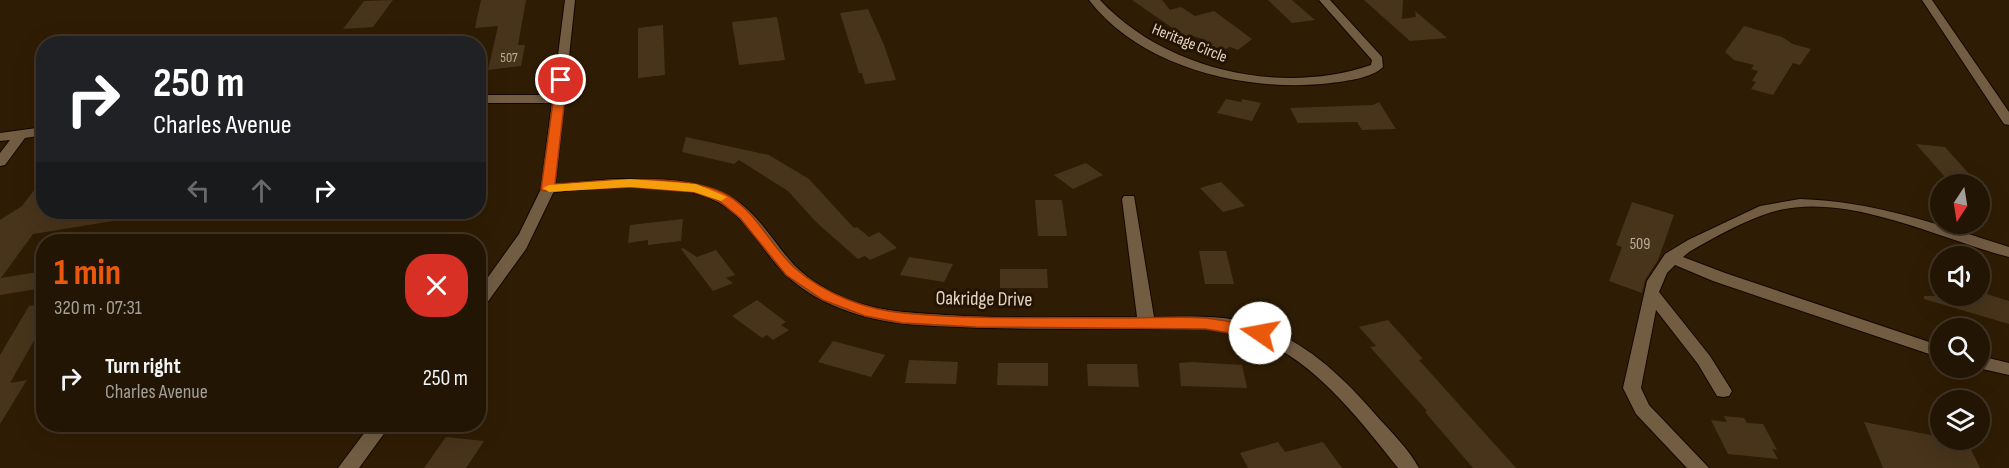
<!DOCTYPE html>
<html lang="en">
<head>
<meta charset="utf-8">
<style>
  :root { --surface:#231503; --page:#2f2212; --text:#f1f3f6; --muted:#a39f9a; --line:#403425; --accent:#ea580c }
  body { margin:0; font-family:"Sofia Sans Condensed",sans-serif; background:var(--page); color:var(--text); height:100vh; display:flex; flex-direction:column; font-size:22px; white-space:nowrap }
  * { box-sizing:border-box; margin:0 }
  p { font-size:20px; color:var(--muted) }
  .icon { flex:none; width:33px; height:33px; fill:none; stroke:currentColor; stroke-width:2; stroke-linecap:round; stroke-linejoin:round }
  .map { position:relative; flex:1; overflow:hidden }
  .sheet { position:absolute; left:36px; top:234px; width:450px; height:198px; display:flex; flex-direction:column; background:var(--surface); border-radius:24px; box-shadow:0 6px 24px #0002,0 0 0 2px var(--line) }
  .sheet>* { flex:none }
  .top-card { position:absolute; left:36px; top:36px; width:450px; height:183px; border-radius:24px; box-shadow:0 6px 24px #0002,0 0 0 2px var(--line); background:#202124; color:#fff; overflow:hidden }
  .needle { width:39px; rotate:192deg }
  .controls { position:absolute; left:1930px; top:174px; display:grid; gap:12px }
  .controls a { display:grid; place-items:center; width:60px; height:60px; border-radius:50%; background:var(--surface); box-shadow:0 6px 24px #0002,0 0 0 2px var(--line); font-size:30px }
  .pin { position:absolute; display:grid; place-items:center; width:51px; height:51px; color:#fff; margin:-26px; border:3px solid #fff; border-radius:50%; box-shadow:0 2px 6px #0007 }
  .me { position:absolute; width:66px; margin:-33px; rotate:282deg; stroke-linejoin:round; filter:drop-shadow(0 0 4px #0008) }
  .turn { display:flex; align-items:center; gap:21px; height:126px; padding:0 18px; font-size:27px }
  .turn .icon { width:78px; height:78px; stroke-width:2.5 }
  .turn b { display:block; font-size:42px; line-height:51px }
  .lanes { display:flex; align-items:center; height:57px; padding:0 18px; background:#0003; justify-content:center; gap:30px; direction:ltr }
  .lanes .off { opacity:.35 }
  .round { display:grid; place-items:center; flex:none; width:63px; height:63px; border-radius:24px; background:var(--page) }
  .head { display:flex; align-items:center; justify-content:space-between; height:102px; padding:0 18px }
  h1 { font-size:36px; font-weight:700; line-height:45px; color:var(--accent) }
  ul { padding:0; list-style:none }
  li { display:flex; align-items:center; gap:18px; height:84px; padding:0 18px }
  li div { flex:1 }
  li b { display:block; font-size:22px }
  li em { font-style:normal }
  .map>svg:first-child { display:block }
  .building { fill:#48341b }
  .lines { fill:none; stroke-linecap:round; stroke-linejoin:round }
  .minor-casing { stroke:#160600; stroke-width:2 }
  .tertiary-casing { stroke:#160600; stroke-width:2 }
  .minor { fill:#725d43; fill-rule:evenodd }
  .tertiary { fill:#725d43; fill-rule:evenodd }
  .route { fill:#ea580c; stroke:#983908; stroke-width:1.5 }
  .slow { fill:#f59e0b }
  .labels { text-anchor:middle; stroke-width:6; stroke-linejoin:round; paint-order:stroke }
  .far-number-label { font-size:14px; fill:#bcad9c }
  .far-street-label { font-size:16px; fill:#e2d5c7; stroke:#241300 }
  .number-label { font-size:16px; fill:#bcad9c }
  .street-label { font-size:20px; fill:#e2d5c7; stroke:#241300 }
</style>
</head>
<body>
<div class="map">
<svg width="2009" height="468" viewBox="0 0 2009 468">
  <rect width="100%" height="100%" fill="#2f1c04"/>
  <path class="building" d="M393 0 373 27 343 29 364 1Z
    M481 0H526L518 45H525L521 66 488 70 498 26 475 28Z
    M1132 0H1162L1170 10 1181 7 1195 16 1214 11 1252 39 1238 50 1230 47 1223 50 1202 43 1206 40 1190 35 1187 38Z
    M1268 0H1292L1315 20 1292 23Z
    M1364 0H1403L1402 19 1416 17 1415 11 1447 38 1410 41Z
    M868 9 884 45 896 80 865 84 862 73H859L840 13Z
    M777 17 785 60 739 65 732 22Z
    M663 25 665 75 638 78V28Z
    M1744 26 1782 37 1793 44 1811 49 1800 65 1793 63 1773 95 1751 89 1756 82 1752 81 1758 71 1751 69 1754 65 1734 60 1725 52Z
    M1226 99 1241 102 1242 99 1261 103 1252 121 1217 113Z
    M1379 102 1396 129 1362 130 1357 122 1298 123 1290 108 1373 105Z
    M686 137 769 155 809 179 854 228 857 227 869 237 879 232 897 248 870 260 865 256 858 259 816 222 788 191 739 160 734 164 682 152Z
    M1916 144 1945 147 1978 184H1951Z
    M1086 163 1103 175 1073 189 1054 175Z
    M44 177V212H113V221L33 234 1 278 44 271V279L37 289 0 295V220L22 206Z
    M1221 182 1245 206 1223 212 1200 188Z
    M1035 200H1062L1067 236H1038Z
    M1632 202 1674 215 1658 260 1645 280 1642 293 1609 281 1622 247 1616 245Z
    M683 219 681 241 648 245V240L628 243 630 225Z
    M683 248 697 257 716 250 735 275 726 278 733 283 713 291 681 249Z
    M1199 251H1226L1234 284H1205Z
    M909 257 953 264 944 282 900 275Z
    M1000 269H1047L1048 288H1000Z
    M1980 292 2009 301V324L1924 299V296H1980Z
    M757 300 786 322 781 325 789 330 773 340 767 335 762 338 732 316Z
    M44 304V323L10 383 27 380 0 424V355L29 306Z
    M1388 320 1423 359 1419 360 1516 468H1473L1425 412 1427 411 1370 347 1376 346 1359 327Z
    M833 341 885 355 871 377 818 362Z
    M909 360 958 362 956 384 905 383Z
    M1192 362 1242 365 1247 388 1181 386 1179 363Z
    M998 363H1048V386L997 385Z
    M1087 364H1137L1139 387 1088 386Z
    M1724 416 1744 418 1747 423 1763 424 1777 450 1772 449 1778 459 1728 454 1711 420 1727 422Z
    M1864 422 1941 437V440L1967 441 1980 468H1883Z
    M446 437 484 441 466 468H424Z
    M1278 442 1285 452 1323 442 1342 468H1248L1240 453Z"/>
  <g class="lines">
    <defs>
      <path id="minor" d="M1089 0H1100C1165 70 1281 96 1371 65L1372 60 1319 0H1330L1382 57 1383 67C1372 78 1347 81 1331 83 1249 93 1142 69 1089 0Z
        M1922 0H1932L2009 112V125L2004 124Z
        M478 95H559L565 99 559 103H478Z
        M44 127V135L25 138 5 165 0 166V153L10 140 0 141V133Z
        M613 179C651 179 695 177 729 196 757 211 773 242 794 265 810 281 831 293 852 301 882 312 914 313 946 315 1010 319 1073 317 1137 317L1122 199 1124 196H1134L1154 317C1181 317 1209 315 1237 320 1294 331 1338 371 1375 414 1390 431 1408 448 1419 468H1398C1357 417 1317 363 1255 337 1223 324 1185 329 1151 329 1087 328 1024 330 960 327 932 326 902 325 875 319 837 310 801 294 776 264 758 243 743 215 718 202 673 178 597 187 548 193L541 189 548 185Z
        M1800 199C1873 201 1940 225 2009 247V257C1939 239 1845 190 1772 212 1745 220 1713 238 1689 252L1683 257 1725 273 1941 346V358L1713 281 1675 265 1667 273 1659 292 1710 356 1732 391 1729 396 1723 397 1717 396 1698 364 1656 310 1641 388 1649 405 1709 468H1687L1636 414 1623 388 1647 281 1665 254 1688 240 1760 206Z
        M1980 356 2009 363V375L1978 368H1980Z"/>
      <path id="tertiary" d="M565 0H575L555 189 526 249 484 307 478 308V291L519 234 541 189Z
        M371 424H391L359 468H338Z"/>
    </defs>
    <use href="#minor" class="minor-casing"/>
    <use href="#tertiary" class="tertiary-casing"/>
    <use href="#minor" class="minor"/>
    <use href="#tertiary" class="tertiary"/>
  </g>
  <path class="route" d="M561 76 567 80 555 184C602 181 688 171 729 196 758 214 771 247 796 269 825 294 867 310 904 313 977 320 1052 317 1126 318 1152 318 1181 316 1207 318 1219 320 1262 325 1268 333L1260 338 1206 329 976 327 902 323 865 316 823 300 786 275 740 218 719 201 694 192 630 187 543 191 541 189 556 80Z"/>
  <path class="slow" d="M630 179 696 184 727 197 721 201 694 192 630 187 549 192 543 188 549 185Z"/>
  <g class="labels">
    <g class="far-number-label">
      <text x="509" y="62">507</text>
    </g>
    <g class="far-street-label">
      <text transform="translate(1190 42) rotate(22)" y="6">Heritage Circle</text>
    </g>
    <g class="number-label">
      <text x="1640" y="249">509</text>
    </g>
    <g class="street-label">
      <text transform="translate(984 298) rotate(1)" y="7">Oakridge Drive</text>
    </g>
  </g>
</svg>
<div class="controls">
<a><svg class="needle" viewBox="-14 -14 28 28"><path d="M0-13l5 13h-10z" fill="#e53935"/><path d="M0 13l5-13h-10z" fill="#a39f9a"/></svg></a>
<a><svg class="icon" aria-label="sound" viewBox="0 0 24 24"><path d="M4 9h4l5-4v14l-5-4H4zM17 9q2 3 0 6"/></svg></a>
<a><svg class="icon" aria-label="search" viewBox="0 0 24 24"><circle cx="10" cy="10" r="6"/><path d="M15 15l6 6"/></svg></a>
<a><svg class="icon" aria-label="layers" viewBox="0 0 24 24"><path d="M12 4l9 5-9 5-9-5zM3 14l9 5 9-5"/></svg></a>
</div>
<div class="pin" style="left:561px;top:80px;background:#d93025"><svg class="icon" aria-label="arrive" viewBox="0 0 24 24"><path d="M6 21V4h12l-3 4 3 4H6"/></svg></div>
<svg class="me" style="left:1260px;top:333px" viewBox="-20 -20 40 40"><circle r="19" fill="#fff"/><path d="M0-13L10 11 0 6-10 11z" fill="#ea580c"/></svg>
<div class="top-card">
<div class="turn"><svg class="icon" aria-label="right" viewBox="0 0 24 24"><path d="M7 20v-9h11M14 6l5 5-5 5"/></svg><div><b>250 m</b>Charles Avenue</div></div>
<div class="lanes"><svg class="icon off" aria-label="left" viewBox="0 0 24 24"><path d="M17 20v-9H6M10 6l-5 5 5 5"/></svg><svg class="icon off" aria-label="ahead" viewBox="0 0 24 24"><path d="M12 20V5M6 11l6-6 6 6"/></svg><svg class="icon" aria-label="right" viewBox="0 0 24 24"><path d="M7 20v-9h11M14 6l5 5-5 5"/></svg></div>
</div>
<section class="sheet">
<div class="head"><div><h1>1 min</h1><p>320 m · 07:31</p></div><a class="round" style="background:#d93025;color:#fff"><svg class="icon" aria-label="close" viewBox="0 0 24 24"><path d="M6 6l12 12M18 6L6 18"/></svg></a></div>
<ul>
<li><svg class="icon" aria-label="right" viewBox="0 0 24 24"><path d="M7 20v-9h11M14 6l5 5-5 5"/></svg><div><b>Turn right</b><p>Charles Avenue</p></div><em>250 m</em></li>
</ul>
</section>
</div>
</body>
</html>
